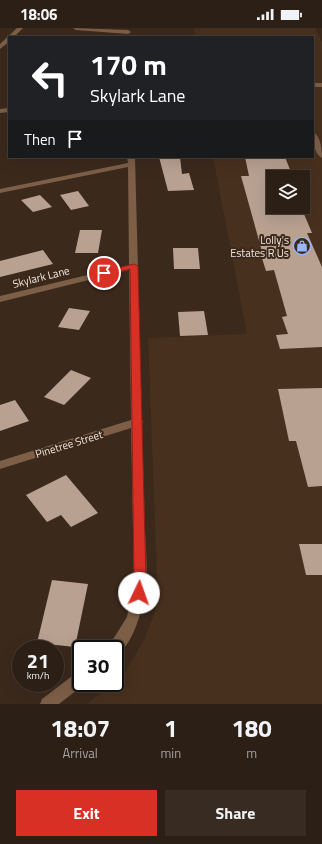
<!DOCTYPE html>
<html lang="en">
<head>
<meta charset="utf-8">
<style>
  :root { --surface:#2c1f15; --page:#382c22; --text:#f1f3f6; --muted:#a6a2a0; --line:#483d34; --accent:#d93025 }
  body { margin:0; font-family:"Titillium Web",sans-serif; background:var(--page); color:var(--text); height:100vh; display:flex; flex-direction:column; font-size:15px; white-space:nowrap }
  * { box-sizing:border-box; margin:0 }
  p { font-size:13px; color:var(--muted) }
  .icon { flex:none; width:22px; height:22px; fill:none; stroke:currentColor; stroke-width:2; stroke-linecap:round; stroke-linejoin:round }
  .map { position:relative; height:676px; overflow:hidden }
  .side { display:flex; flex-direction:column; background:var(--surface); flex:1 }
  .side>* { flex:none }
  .hud { position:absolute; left:8px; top:8px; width:306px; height:122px; border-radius:0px; box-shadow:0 4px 16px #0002,0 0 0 1px var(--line); background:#202124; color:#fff; overflow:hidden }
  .buttons { position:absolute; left:266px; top:142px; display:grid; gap:8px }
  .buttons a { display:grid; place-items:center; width:44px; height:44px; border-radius:0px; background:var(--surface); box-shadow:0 4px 16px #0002,0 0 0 1px var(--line); font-size:20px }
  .speed { position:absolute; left:12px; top:612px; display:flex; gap:8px; font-size:20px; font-weight:700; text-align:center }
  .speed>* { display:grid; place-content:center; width:52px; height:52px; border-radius:50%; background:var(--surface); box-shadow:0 4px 16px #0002,0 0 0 1px var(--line); line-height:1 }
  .speed small { font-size:10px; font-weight:400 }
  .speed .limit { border:2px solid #111; border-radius:6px; background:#fff; color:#111 }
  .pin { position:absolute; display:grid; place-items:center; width:34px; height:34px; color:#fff; margin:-17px; border:2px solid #fff; border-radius:50%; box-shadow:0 1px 4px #0007 }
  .me { position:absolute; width:44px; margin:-22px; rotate:3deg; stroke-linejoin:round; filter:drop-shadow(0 0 3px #0008) }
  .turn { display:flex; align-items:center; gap:14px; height:84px; padding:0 16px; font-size:18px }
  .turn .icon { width:52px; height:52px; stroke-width:2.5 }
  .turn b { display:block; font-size:28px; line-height:34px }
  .then { display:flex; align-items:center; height:38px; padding:0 16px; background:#0003; gap:8px; font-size:15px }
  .eta { display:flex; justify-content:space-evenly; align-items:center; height:68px; text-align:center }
  .eta b { font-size:24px; font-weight:700; line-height:28px }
  .button { display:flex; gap:8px; margin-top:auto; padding:8px 16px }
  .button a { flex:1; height:46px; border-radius:0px; background:var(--accent); color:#fff; font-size:16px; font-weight:700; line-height:46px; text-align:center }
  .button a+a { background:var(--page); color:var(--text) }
  .status { display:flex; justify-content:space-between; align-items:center; height:28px; padding:0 20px; background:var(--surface); direction:ltr }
  .status svg { height:11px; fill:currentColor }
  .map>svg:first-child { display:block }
  .built { fill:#48301e; fill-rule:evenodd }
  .building { fill:#b8a191 }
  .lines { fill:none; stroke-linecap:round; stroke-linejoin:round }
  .minor { fill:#7d5f48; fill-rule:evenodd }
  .route { fill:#d93025; stroke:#8d1f18 }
  .labels { text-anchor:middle; stroke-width:4; stroke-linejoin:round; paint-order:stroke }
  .poi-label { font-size:11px; fill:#f2e6dd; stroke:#3b291c; text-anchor:end }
  .street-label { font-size:11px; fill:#f2e6dd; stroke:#3b291c }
</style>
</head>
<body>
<div class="status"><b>18:06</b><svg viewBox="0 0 49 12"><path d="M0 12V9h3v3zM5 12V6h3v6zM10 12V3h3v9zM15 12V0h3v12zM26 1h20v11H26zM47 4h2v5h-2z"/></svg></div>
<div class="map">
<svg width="322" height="676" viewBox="0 0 322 676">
  <rect width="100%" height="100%" fill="#3b291c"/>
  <path class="built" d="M194 0H315L322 14V676H87L123 648 144 612 158 576 148 310 247 306 213 129H313V9H196ZM273 149H303V179H273Z"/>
  <path class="building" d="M159 129H180L182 146 189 145 194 162 168 163Z
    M245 129H285L293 149H273V179H301L312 205H307L322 239V319L280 321 276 307 288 306 282 289 287 288 274 242 266 243 261 227H263L241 148H249Z
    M78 163 89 178 71 182 60 167Z
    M40 167 52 179 33 184 21 172Z
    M80 202H102L98 225H75Z
    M173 220H198L200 241H174Z
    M43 222 53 236 0 249V233Z
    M69 280 90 283 79 302 58 299Z
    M204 283 208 307 180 308 178 284Z
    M71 342 91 350 64 377 44 369Z
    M322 360V458L308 459 296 413H289L278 361Z
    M15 372 29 393 0 403V377Z
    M66 447 98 485 71 499 61 487 47 494 26 467Z
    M299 516H322V547H306Z
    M52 552 88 556 75 619 37 615Z"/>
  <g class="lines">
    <path class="minor" d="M17 0H23L14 9H9V14L0 21V16Z
      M73 0 128 2 131 4 128 6 76 2Z
      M313 55H322V59H313Z
      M9 80V84L0 85V81Z
      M313 104C321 108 322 122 322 130 314 126 313 112 313 104Z
      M127 129H135L142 392 143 394 142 396C143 432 144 467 145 502 146 523 148 543 145 563 143 580 132 621 115 627V621H107L127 589 134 552 131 400 0 441V433L131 392 129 242 0 274V268L129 237 128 139 0 165V161L128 135Z
      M81 643V655H86L59 676H40L42 671 76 645Z"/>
  </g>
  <path class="route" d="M134 236 138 238 146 552 143 568 139 570 135 568 133 565 134 552 130 241 104 248 100 245 101 244Z"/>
  <defs>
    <symbol id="shop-ring" viewBox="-11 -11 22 22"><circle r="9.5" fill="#3b291c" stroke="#9ab5fd" stroke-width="1.5"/><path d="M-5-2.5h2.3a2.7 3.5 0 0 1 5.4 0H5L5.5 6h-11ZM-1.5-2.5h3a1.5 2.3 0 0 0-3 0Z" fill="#9ab5fd"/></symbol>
  </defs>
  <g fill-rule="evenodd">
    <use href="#shop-ring" x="292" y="208" width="20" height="20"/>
  </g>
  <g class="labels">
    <g class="poi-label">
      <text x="289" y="216">Lolly's<tspan x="289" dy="13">Estates R Us</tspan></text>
    </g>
    <g class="street-label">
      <text transform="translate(41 249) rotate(-14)" y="4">Skylark Lane</text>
      <text transform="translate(69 416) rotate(-17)" y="4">Pinetree Street</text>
    </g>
  </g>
</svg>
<div class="buttons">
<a><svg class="icon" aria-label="layers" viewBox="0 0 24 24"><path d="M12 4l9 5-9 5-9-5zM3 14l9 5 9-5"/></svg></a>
</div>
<div class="speed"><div>21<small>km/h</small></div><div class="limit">30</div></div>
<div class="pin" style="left:104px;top:245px;background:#d93025"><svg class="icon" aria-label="arrive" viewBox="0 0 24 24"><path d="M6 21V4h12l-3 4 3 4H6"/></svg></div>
<svg class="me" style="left:139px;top:565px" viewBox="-20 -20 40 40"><circle r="19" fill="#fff"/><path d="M0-13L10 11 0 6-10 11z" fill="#d93025"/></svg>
<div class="hud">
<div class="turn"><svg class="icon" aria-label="left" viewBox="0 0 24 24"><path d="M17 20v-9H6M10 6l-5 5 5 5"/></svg><div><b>170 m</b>Skylark Lane</div></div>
<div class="then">Then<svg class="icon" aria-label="arrive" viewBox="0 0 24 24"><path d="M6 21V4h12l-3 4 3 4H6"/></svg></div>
</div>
</div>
<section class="side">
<div class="eta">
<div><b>18:07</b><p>Arrival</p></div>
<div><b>1</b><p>min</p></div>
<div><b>180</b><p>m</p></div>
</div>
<div class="button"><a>Exit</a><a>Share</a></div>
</section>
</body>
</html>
